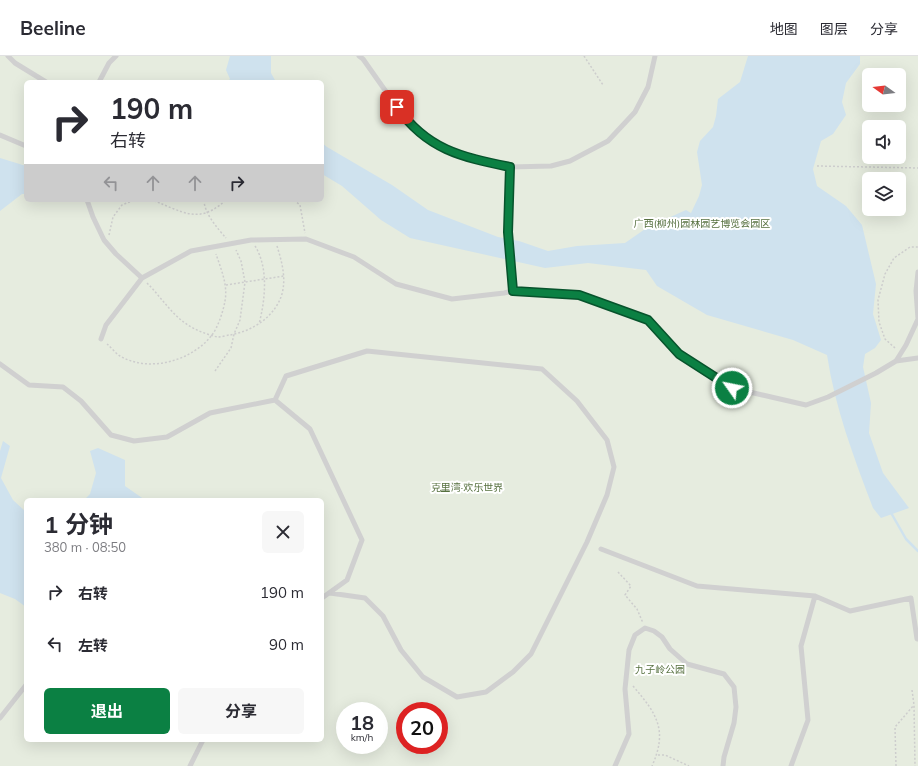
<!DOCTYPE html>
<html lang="zh">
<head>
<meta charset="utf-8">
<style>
  :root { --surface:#fff; --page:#f7f7f7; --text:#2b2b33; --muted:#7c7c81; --line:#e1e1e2; --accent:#0b8043 }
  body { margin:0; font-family:Mulish,"Noto Sans SC",sans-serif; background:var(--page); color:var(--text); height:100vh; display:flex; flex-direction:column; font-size:15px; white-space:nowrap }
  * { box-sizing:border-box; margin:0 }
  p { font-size:13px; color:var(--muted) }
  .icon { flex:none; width:22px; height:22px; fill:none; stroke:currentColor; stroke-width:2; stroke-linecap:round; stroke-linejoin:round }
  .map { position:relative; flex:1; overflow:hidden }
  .sheet { position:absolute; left:24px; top:442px; width:300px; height:244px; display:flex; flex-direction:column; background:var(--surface); border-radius:6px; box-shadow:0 4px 16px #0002 }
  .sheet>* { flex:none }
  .hud { position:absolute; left:24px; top:24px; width:300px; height:122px; border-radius:6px; box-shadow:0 4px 16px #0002; background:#fff; color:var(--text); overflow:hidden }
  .needle { width:26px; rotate:285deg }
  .tools { position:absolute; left:862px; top:12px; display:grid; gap:8px }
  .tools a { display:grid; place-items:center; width:44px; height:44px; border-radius:6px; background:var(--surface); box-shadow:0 4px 16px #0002; font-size:20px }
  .speed { position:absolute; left:336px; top:646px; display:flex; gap:8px; font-size:20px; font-weight:700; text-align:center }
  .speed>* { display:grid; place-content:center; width:52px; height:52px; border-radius:50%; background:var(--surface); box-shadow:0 4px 16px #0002; line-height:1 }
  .speed small { font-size:10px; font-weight:400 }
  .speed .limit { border:6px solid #d22; background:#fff; color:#111 }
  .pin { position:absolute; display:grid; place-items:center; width:34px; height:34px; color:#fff; margin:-17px; border-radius:8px; box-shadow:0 2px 6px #0006 }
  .me { position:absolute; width:44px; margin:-22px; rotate:303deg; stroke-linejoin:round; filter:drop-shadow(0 0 3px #0008) }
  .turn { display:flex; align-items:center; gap:14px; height:84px; padding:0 20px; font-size:18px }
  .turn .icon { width:52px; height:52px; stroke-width:2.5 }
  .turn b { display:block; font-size:28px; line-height:34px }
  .lanes { display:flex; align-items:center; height:38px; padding:0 20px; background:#0003; justify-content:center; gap:20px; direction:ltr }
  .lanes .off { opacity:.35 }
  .round { display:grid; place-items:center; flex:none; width:42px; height:42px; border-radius:6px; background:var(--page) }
  .overview { display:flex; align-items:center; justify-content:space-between; height:68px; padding:0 20px }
  h1 { font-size:24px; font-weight:700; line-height:30px }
  .cta { display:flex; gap:8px; margin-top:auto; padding:8px 20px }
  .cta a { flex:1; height:46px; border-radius:6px; background:var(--accent); color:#fff; font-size:16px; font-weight:700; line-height:46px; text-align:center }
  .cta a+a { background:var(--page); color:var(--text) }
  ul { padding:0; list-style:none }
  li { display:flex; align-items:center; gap:12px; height:52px; padding:0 20px }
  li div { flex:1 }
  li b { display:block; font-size:15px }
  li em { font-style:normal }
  header { display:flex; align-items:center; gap:24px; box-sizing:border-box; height:56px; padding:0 20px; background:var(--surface); border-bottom:1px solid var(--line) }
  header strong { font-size:19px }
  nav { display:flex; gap:22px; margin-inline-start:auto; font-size:14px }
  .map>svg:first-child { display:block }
  .green { fill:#e6ecdf; fill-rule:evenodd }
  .water { fill:#cfe2ee }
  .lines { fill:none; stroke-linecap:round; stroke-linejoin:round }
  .stream { stroke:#cfe2ee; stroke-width:2.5 }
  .path { stroke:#cdcdcd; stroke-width:1.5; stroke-dasharray:2 2; stroke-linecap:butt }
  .service { stroke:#d0d0d0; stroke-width:5 }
  .route-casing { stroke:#07532c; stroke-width:10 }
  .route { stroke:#0b8043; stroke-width:7 }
  .labels { text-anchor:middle; stroke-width:4; stroke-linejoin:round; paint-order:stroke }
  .park-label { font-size:10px; fill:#56703f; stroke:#fff }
</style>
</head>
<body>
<header>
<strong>Beeline</strong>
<nav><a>地图</a><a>图层</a><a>分享</a></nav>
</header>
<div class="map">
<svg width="918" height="710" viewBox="0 0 918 710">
  <rect width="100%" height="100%" fill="#fff"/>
  <path class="green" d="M0 0H918V710H0ZM869 19H899V49H869ZM26 26H322V144H26ZM869 71H899V101H869ZM869 123H899V153H869ZM26 444H322V684H26ZM345 655H379V689H345ZM405 655H439V689H405Z"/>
  <path class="water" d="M230 0H271V17L276 26H227L230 23 226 14Z
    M748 0H860V8L846 27 842 46 846 59 833 78 821 85 813 113 817 130 846 150 862 169 876 228 873 258 881 284 875 292 865 298 863 311 871 347 869 377 883 417 909 452 881 462 873 452C854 402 835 352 827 299L793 284 707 259 657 230 646 214 588 207 545 212 410 182 381 164 342 130 322 118V87L327 91 392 129 428 154 498 181 519 185 548 195 577 190 625 187 648 171 686 154 691 157 699 140 702 129 697 96 700 85 713 71 716 60 718 43 740 26Z
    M0 102 26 110V138H22L0 155Z
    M3 385 10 390 1 422 13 444 26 456V551L15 543 0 537V395Z
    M98 392 125 404V430L145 444H84L90 438 96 417 90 395Z"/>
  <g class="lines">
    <path class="stream" d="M890 455 906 483 918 495"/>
    <path class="path" d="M584 0 603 29
      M817 110 918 112
      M150 144C159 146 166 150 174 153 196 162 208 160 226 144
      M204 144C204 157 218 173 226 182
      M294 144 300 149 305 177
      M109 179 113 161 122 149 134 144
      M255 190C269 212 265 245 259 268
      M147 227C163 243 174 263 195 273 201 276 211 280 218 281 222 281 227 279 230 279 252 275 273 262 281 241 287 224 282 206 277 190
      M226 229 284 220
      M107 288C111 291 115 297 120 300 149 317 192 305 212 279 218 271 223 256 225 245 228 229 221 213 216 198
      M895 292 885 283 879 266 878 244 885 218 894 202 910 191H918
      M215 315 231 292 234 278 240 264 245 226 241 205 236 194
      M618 516 631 530 625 539 637 553 643 567
      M633 630C657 658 668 674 652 710
      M912 634 914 649 915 710
      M658 699H665L689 710
      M896 710 895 671 914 649"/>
    <path class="service" d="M8 0 15 7 46 26
      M359 0 363 3 406 64 428 83 452 97 476 104 510 111 551 110 570 105 608 85 635 56 648 31 655 0
      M99 26 109 7 116 0
      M0 79 26 90
      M510 111 508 177 513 235
      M87 144 93 161 104 184 116 198 142 222
      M101 283 106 269 142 222 191 195 251 184 306 183 354 201 396 228 452 243 504 237 513 235 579 239 648 264 679 298 732 332 806 349 828 341 876 317 896 305 906 289 918 263 916 235 918 216
      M896 305 918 302
      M0 308 29 329 63 331 81 345 111 379 134 385 167 381 210 357 275 344 310 373 362 484 347 524 322 542
      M275 344 286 320 367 295 542 313 577 345 607 384 614 411 607 439 587 486 531 598 513 616 486 636 457 641 423 621 401 594 383 560 365 542 330 537
      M601 493 697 530 815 540 850 555 911 542 917 583H918
      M0 662 26 629
      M190 710 203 684
      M615 710 629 678 625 633 629 594 635 579 645 572 654 575 662 581 670 593 687 608 724 618 734 631 736 651 734 667 724 701 723 710
      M791 710 808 664 801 590 815 540"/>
  </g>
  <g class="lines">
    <defs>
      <path id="route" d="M397 51C427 94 462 101 510 111L508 176 513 235 579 239 648 264 679 298 732 332"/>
    </defs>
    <use href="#route" class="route-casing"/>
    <use href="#route" class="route"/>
  </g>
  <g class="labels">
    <g class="park-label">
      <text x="702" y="171">广西(柳州)园林园艺博览会园区</text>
      <text x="467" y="435">克里湾·欢乐世界</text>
      <text x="660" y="617">九子岭公园</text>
    </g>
  </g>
</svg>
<div class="tools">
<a><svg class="needle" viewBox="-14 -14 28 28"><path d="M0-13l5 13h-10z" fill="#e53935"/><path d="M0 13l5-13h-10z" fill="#7c7c81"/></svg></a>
<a><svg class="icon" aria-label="sound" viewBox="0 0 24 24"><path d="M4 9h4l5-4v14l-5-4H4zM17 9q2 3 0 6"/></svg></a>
<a><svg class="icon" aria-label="layers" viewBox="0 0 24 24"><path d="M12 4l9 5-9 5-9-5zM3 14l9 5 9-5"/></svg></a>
</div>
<div class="speed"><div>18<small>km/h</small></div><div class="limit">20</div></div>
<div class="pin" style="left:397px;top:51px;background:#d93025"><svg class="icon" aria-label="arrive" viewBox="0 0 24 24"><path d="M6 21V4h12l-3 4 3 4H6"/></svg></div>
<svg class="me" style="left:732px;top:332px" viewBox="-20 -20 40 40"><circle r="17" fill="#0b8043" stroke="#fff" stroke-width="3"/><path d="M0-11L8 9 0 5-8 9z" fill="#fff"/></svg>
<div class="hud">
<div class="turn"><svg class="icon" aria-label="right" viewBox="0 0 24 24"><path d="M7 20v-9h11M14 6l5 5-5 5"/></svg><div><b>190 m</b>右转</div></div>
<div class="lanes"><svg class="icon off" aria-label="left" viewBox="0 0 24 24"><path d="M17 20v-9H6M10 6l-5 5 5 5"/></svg><svg class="icon off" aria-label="ahead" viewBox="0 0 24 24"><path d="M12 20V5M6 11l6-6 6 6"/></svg><svg class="icon off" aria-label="ahead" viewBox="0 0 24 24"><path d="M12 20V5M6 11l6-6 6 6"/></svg><svg class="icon" aria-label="right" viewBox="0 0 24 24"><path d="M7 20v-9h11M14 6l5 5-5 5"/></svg></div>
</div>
<section class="sheet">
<div class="overview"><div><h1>1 分钟</h1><p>380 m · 08:50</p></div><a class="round"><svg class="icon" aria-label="close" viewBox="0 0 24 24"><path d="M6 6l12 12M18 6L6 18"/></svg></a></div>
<ul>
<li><svg class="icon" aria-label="right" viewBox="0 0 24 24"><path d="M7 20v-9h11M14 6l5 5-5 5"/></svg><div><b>右转</b></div><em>190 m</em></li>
<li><svg class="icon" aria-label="left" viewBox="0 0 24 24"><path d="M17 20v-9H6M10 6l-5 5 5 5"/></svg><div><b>左转</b></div><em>90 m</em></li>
</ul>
<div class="cta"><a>退出</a><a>分享</a></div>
</section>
</div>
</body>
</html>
